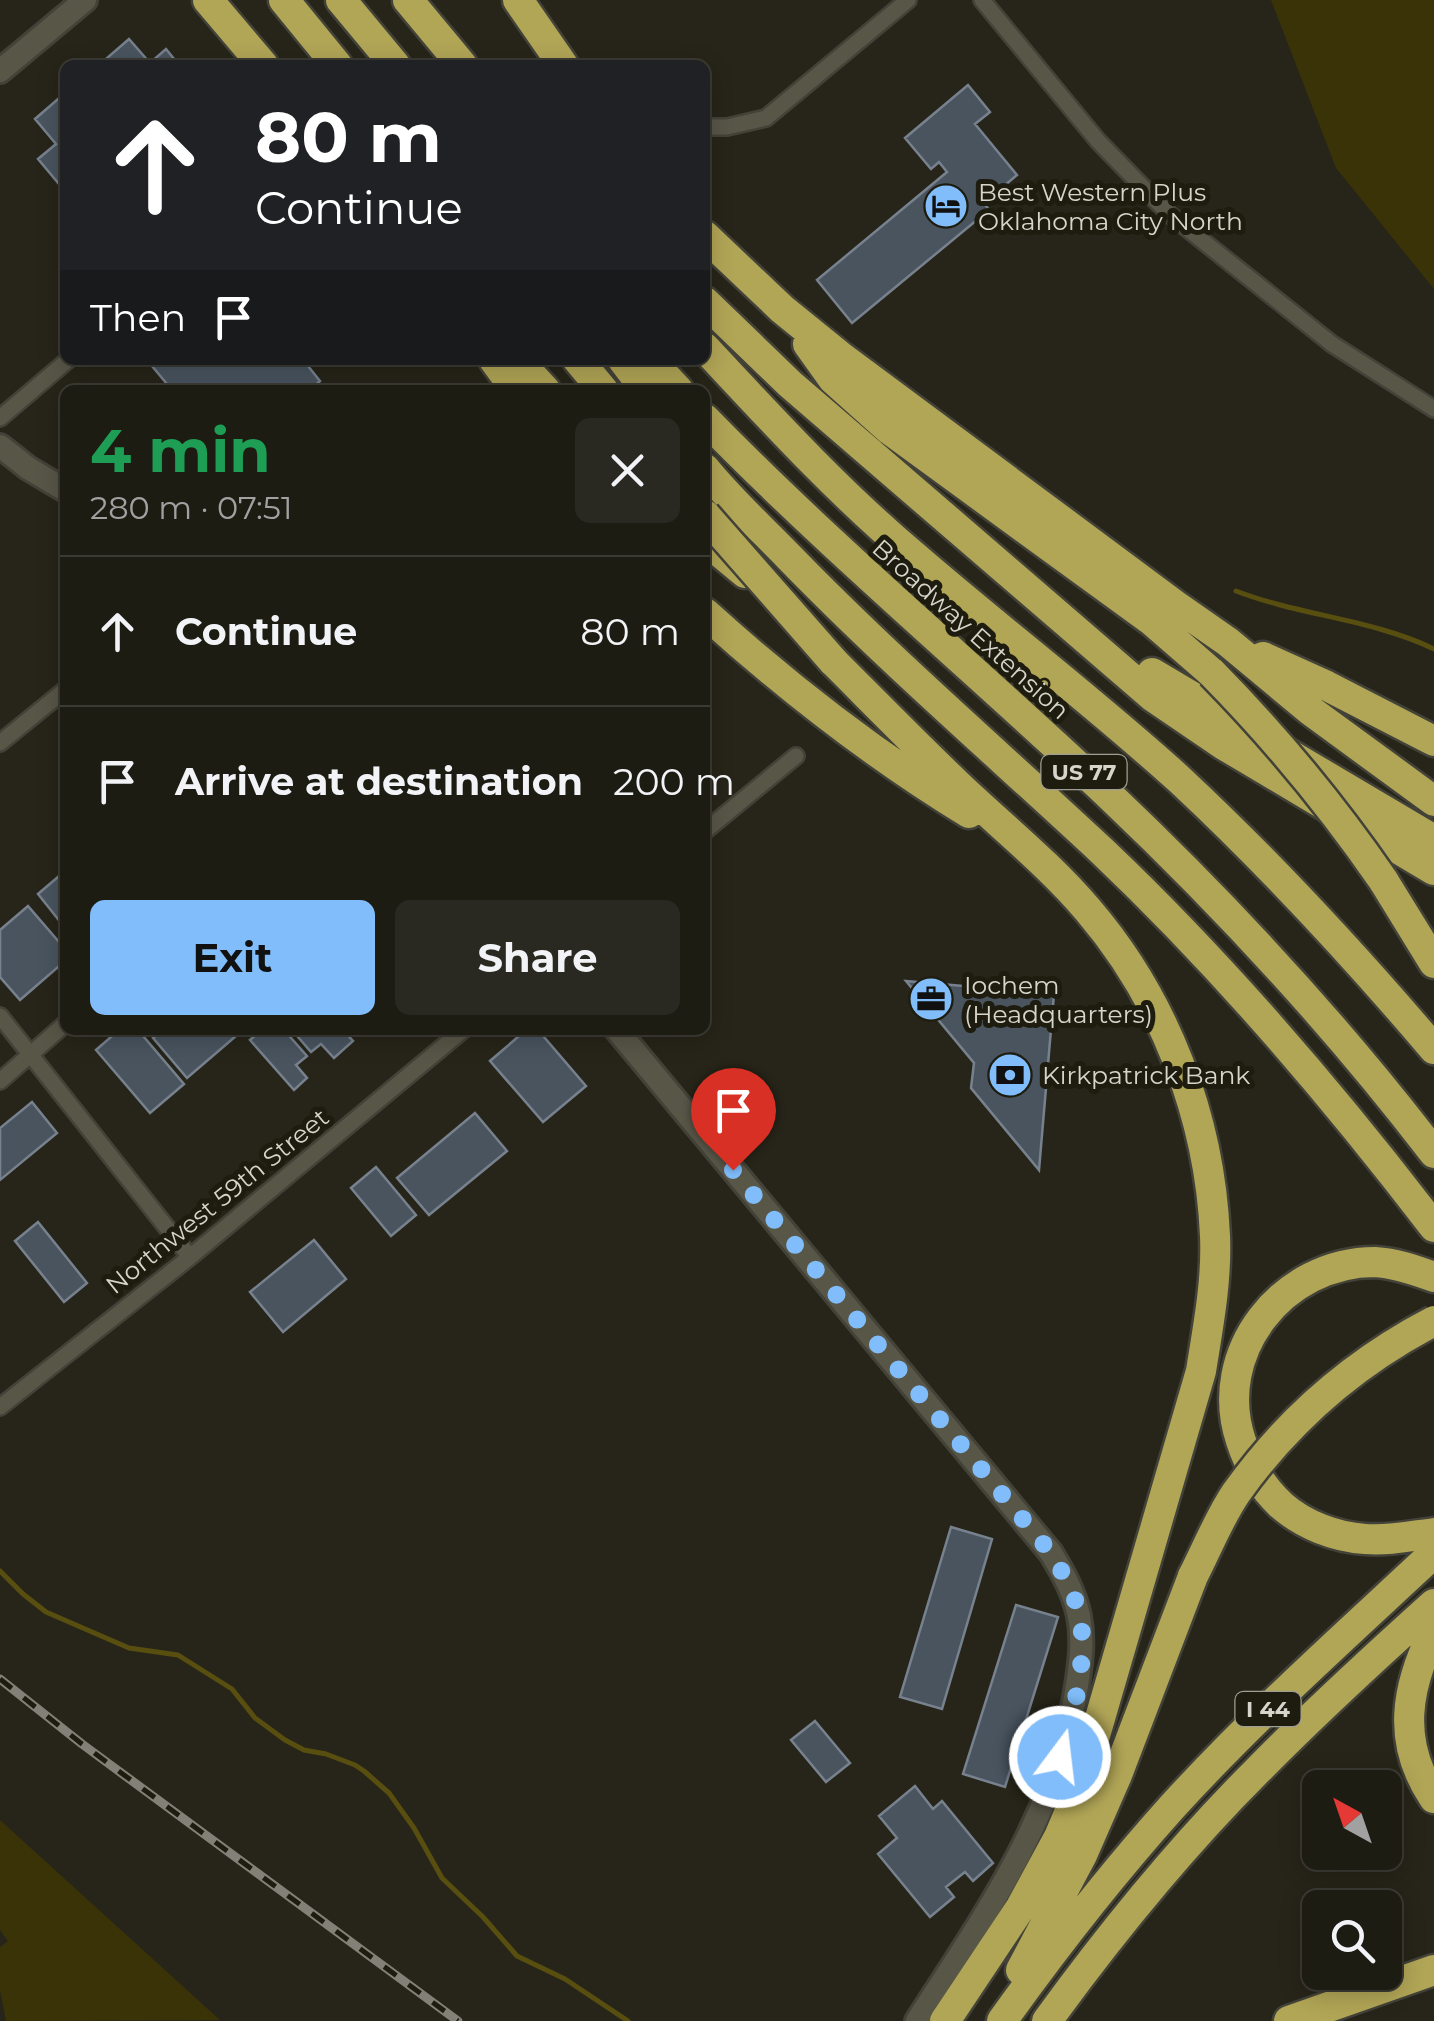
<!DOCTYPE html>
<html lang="en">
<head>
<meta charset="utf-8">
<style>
  :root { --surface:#1d1c13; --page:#2a2921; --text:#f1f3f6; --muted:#a0a1a0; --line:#3b3a33; --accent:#80bdfa }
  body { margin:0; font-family:Montserrat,sans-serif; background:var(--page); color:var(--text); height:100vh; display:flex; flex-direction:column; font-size:38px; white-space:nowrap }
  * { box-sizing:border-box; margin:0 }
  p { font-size:32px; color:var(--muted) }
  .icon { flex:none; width:55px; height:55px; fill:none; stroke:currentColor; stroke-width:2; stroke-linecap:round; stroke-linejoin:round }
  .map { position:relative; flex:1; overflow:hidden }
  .details { position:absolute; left:60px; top:385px; width:650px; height:650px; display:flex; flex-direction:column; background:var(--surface); border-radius:15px; box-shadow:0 5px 25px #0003,0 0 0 2px var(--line) }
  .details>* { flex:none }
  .top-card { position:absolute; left:60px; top:60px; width:650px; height:305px; border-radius:15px; box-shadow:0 5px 25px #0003,0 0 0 2px var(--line); background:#202124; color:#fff; overflow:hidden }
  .needle { width:65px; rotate:320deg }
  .tools { position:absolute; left:1302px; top:1770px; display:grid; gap:20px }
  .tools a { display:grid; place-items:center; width:100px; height:100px; border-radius:15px; background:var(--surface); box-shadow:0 5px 25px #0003,0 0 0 2px var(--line); font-size:50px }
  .pin { position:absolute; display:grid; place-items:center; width:85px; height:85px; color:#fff; margin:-102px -42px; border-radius:50% 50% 50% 0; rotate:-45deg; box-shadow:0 0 10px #0007 }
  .pin .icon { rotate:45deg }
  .me { position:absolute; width:110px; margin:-55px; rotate:15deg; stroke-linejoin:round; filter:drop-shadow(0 0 8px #0008) }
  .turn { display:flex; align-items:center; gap:35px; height:210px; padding:0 30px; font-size:45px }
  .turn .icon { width:130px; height:130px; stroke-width:2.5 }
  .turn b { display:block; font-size:70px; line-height:85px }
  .then { display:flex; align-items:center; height:95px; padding:0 30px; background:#0003; gap:20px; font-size:38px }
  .round { display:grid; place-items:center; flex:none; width:105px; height:105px; border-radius:15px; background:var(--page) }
  .overview { display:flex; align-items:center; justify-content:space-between; height:170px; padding:0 30px }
  h1 { font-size:60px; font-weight:700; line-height:75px; color:#1e9e55 }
  .cta { display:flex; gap:20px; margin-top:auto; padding:20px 30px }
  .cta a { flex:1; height:115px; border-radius:15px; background:var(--accent); color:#111; font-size:40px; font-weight:700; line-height:115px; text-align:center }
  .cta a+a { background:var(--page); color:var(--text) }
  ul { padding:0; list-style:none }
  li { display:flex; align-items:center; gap:30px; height:150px; padding:0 30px; border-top:2px solid var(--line) }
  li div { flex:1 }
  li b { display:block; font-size:38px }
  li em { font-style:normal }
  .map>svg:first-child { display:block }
  .green { fill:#393307 }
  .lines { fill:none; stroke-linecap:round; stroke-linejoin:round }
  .stream { stroke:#574e10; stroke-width:5 }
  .building { fill:#49545f; stroke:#77828e; stroke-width:2.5 }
  .street-casing { stroke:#434238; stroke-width:20 }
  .secondary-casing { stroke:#434238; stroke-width:28 }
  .highway-casing { stroke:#434238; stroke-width:35 }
  .street { stroke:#585647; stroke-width:15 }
  .secondary { stroke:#585647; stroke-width:22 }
  .highway { stroke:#b1a556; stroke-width:30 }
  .rail-casing { stroke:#838177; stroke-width:9 }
  .rail { stroke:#1e1c0f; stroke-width:5; stroke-dasharray:15; stroke-linecap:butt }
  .highway-bridge-casing { stroke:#434238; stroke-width:35; stroke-linecap:butt }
  .highway-bridge { stroke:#b1a556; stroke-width:30 }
  .route { stroke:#80bdfa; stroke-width:18; stroke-dasharray:0 32.4 }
  .labels { text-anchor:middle; stroke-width:10; stroke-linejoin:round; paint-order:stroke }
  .shield { fill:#1e1c0f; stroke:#9f9e93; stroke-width:2.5 }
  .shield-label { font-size:22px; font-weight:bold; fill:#d6d5cc }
  .poi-label { font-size:25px; fill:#d6d5cc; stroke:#1e1c0f; text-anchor:start }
  .street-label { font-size:25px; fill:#d6d5cc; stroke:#1e1c0f }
</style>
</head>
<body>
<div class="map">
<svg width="1434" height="2021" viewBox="0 0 1434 2021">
  <rect width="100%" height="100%" fill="#272519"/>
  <path class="green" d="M1271 0H1434V289L1336 168Z
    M0 1820 220 2020 6 2021 0 1990V1947L8 1941 0 1930Z"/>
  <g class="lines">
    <path class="stream" d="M1236 591C1301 616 1372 619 1434 649
      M0 1571 23 1594 46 1612 129 1648 178 1655 232 1689 255 1718 285 1740 304 1750 326 1754 355 1765 364 1771 389 1793 414 1828 442 1878 483 1917 517 1956 565 1979 628 2021"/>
  </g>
  <path class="building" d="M129 39 150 63 166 49 179 65H99Z
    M968 85 990 112 975 124 1017 175 984 203 989 210 852 323 817 280 947 172 939 162 931 169 905 138Z
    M65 93V179L59 184 38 159 56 144 35 119Z
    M147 360H315L308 366 320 381 310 390H172Z
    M65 871V928L38 894Z
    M28 906 65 949V961L20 1000 0 977V930Z
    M906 981 1054 994 1039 1170 971 1088 974 1063Z
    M119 1030H138L184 1084 150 1113 96 1050Z
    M163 1030H243L187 1078 153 1038Z
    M262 1030H284L307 1056 296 1065 307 1078 294 1090 250 1040Z
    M292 1030H343L353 1041 334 1058 321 1044 311 1052Z
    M526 1030H538L586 1086 543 1122 490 1061Z
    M32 1102 57 1133 0 1180V1128Z
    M475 1113 507 1151 429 1215 397 1178Z
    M376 1167 416 1215 391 1236 351 1188Z
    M38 1222 87 1283 64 1302 15 1241Z
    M314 1240 346 1279 283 1332 250 1292Z
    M951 1527 992 1539 942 1709 900 1697Z
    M1016 1605 1058 1617 1005 1787 963 1774Z
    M815 1721 850 1763 826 1782 791 1740Z
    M915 1786 933 1809 942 1801 993 1863 973 1881 965 1872 946 1887 954 1897 930 1917 878 1854 897 1838 879 1816Z"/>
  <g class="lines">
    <defs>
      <path id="street" d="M982 0 1098 141 1169 214 1332 344 1434 409
        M705 127H727L766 118 908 0
        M0 418 68 360
        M0 743 65 690
        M705 831 796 756
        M0 1016 190 1257
        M0 1081 65 1024
        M0 1407 190 1257 463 1030"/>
      <path id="secondary" d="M0 71 85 0
        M0 446 28 468 65 490
        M617 1030 1051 1553C1063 1573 1074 1592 1079 1616 1084 1641 1080 1667 1076 1692 1055 1818 984 1917 917 2021"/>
      <path id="highway" d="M208 0 263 65
        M284 0 337 65
        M341 0 395 65
        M408 0 462 65
        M518 0 563 65
        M705 236 782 309 840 356 1175 605 1228 642 1311 711 1434 801
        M705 302 790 384 1152 696 1224 745 1434 870
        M808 344 833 379 890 430 1152 621 1212 673
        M705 348C772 420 839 493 914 556 1002 632 1094 702 1180 780 1270 864 1354 955 1434 1049
        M494 360 516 390
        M517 360 545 390
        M578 360 603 390
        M623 360 646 390
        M650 360 678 390
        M705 419C834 551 975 669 1109 795 1226 906 1336 1025 1434 1153
        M705 469C730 500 761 528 789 557 889 660 998 754 1103 852 1224 967 1333 1095 1434 1227
        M705 540 745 573
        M705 613C788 688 874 755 969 813
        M1263 657 1327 686 1434 741
        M833 661C874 702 915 744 957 784 1000 825 1049 864 1088 910 1165 1000 1210 1118 1215 1236 1217 1281 1208 1327 1201 1371L1080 1787 1059 1837 1021 1907 945 2021
        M1152 673 1434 840
        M1383 880 1434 963
        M1434 1277C1415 1270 1395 1263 1375 1262 1283 1262 1211 1352 1241 1441 1249 1466 1262 1487 1281 1505 1304 1525 1335 1537 1365 1539 1388 1541 1411 1536 1434 1533
        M1434 1631C1406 1687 1396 1742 1434 1798
        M1021 1970 1082 1855 1117 1775 1193 1576
        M1002 2021C1055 1947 1111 1875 1172 1807 1254 1717 1345 1636 1434 1553
        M1047 2021C1111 1933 1180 1848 1257 1771 1314 1713 1374 1658 1434 1604
        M1289 2021 1434 1970"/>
    </defs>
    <use href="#street" class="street-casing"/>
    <use href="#secondary" class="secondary-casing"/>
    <use href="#highway" class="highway-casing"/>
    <use href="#street" class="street"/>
    <use href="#secondary" class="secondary"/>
    <use href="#highway" class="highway"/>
    <defs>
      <path id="rail" d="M0 1679 82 1744 458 2021"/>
    </defs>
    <use href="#rail" class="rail-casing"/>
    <use href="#rail" class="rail"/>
    <defs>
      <path id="highway-bridge" d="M705 515 833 661
        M1212 673C1275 737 1332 806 1383 880
        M1193 1576C1207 1549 1219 1518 1236 1493 1288 1420 1355 1362 1434 1321"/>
    </defs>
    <use href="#highway-bridge" class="highway-bridge-casing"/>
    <use href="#highway-bridge" class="highway-bridge"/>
  </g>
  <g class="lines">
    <path class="route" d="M733 1170 1051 1553C1063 1573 1075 1594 1080 1617 1088 1660 1073 1717 1060 1757"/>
  </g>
  <defs>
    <symbol id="hotel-disc" viewBox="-11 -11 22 22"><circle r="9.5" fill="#80bdfa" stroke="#1e1c0f"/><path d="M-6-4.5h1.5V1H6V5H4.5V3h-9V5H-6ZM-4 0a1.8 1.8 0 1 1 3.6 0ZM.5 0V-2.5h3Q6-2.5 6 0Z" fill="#111"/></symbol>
    <symbol id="office-disc" viewBox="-11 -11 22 22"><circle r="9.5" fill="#80bdfa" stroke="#1e1c0f"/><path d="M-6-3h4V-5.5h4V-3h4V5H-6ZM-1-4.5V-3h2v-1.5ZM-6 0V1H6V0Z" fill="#111"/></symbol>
    <symbol id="bank-disc" viewBox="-11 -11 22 22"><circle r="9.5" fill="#80bdfa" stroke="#1e1c0f"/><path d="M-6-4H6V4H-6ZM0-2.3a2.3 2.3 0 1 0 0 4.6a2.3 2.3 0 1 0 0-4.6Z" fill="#111"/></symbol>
  </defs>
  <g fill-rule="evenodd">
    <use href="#hotel-disc" x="921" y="181" width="50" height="50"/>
    <use href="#office-disc" x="906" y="974" width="50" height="50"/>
    <use href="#bank-disc" x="985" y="1050" width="50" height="50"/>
  </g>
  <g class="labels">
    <g class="shield">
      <rect x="1041.5" y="755" width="85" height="34" rx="8"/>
      <rect x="1235.5" y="1692" width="65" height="34" rx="8"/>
    </g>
    <g class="shield-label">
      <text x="1084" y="780">US 77</text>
      <text x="1268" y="1717">I 44</text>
    </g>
    <g class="poi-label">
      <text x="978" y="201">Best Western Plus<tspan x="978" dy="29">Oklahoma City North</tspan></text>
      <text x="964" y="994">Iochem<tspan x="964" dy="29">(Headquarters)</tspan></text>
      <text x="1042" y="1084">Kirkpatrick Bank</text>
    </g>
    <g class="street-label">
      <text transform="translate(971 629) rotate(42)" y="9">Broadway Extension</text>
      <text transform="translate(217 1201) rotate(-39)" y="9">Northwest 59th Street</text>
    </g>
  </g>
</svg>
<div class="tools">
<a><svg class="needle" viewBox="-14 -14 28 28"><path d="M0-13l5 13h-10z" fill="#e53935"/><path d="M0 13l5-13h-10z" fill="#a0a1a0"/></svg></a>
<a><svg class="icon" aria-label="search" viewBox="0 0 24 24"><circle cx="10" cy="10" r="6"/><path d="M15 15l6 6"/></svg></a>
</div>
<div class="pin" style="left:733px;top:1170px;background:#d93025"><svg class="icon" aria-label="arrive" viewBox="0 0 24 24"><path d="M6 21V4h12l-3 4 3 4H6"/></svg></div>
<svg class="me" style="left:1060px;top:1757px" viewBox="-20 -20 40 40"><circle r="17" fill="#80bdfa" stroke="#fff" stroke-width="3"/><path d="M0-11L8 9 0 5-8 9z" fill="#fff"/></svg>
<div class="top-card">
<div class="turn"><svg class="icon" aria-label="ahead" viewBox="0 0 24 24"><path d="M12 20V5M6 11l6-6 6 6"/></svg><div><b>80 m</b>Continue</div></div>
<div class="then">Then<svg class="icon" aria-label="arrive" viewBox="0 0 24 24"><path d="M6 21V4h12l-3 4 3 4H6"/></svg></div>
</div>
<section class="details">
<div class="overview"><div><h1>4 min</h1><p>280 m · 07:51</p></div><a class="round"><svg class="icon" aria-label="close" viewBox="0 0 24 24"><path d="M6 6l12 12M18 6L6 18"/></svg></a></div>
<ul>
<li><svg class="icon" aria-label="ahead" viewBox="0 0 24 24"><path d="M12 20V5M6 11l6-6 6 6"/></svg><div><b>Continue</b></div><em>80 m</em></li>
<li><svg class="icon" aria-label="arrive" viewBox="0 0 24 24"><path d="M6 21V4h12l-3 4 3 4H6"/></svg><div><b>Arrive at destination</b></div><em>200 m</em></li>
</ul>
<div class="cta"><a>Exit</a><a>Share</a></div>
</section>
</div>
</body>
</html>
